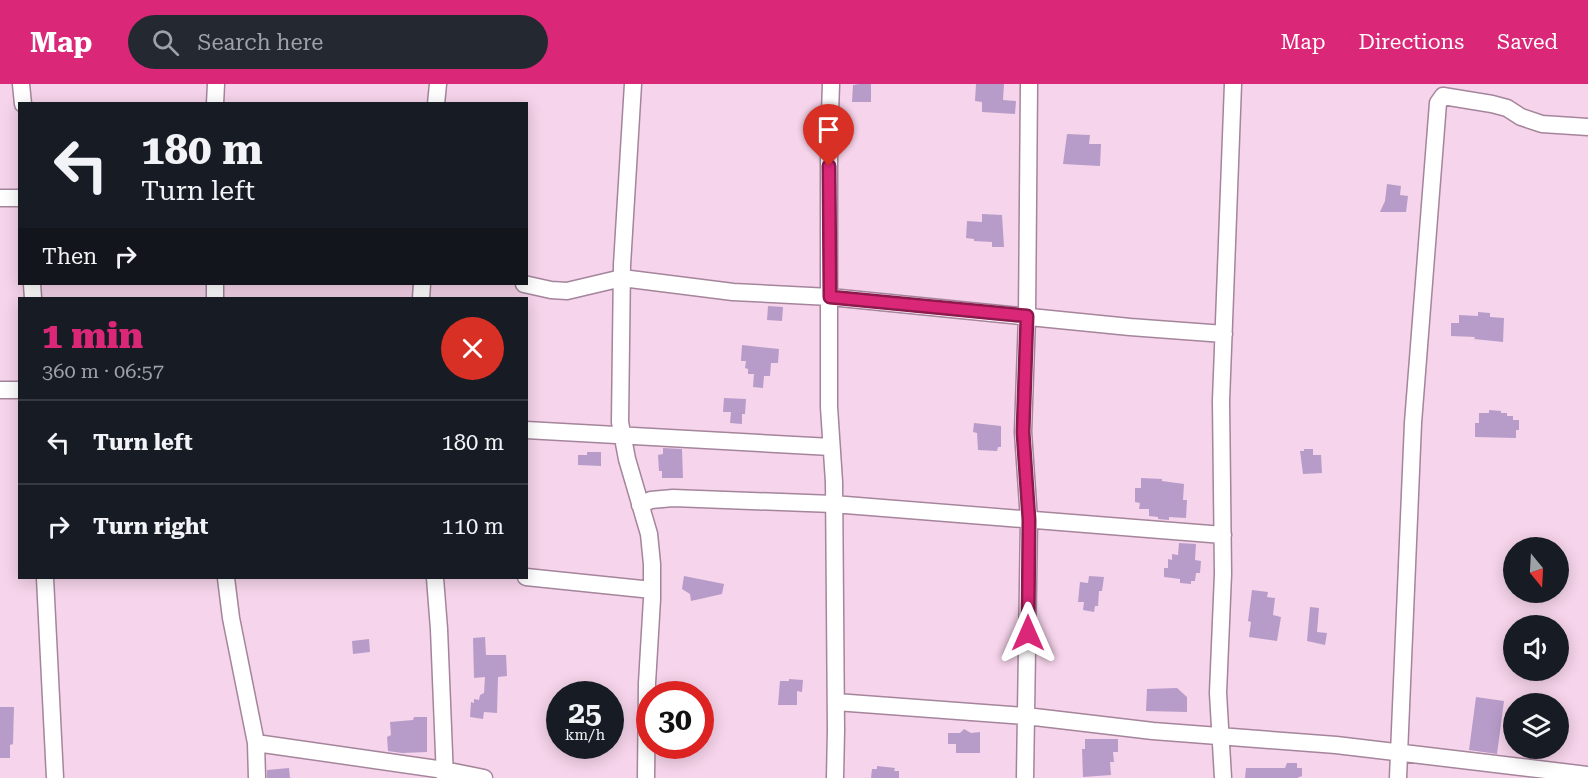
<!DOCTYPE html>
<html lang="en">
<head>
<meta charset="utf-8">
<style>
  :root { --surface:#171b24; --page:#242831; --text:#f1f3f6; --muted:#9ea1a6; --line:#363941; --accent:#db2777 }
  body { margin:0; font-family:"Roboto Serif",serif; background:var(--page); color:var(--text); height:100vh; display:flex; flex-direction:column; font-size:22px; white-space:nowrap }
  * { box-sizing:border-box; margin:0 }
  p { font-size:20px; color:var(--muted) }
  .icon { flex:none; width:33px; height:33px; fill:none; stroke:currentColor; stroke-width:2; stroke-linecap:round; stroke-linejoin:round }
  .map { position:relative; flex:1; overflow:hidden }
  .drawer { position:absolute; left:18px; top:213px; width:510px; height:282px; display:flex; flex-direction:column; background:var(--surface); border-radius:0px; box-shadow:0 3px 15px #0003 }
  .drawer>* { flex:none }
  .top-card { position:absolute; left:18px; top:18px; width:510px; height:183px; border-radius:0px; box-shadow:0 3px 15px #0003; background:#171b24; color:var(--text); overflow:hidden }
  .needle { width:39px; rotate:162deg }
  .tools { position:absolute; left:1503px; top:453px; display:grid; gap:12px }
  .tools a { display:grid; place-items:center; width:66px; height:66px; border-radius:50%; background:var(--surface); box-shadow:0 3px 15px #0003; font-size:30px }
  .speed { position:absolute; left:546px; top:597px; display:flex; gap:12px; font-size:30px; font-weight:700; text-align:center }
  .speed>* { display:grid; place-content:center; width:78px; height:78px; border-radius:50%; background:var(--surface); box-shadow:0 3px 15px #0003; line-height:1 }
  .speed small { font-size:15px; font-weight:400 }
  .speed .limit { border:9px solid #d22; background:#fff; color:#111 }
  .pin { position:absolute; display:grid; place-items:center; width:51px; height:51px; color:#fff; margin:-62px -26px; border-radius:50% 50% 50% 0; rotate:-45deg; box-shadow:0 0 6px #0007 }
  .pin .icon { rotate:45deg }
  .me { position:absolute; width:66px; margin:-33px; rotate:0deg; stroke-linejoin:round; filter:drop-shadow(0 0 4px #0008) }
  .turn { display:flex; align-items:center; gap:21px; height:126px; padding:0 24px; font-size:27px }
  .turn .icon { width:78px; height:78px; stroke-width:2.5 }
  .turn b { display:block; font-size:42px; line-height:51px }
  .then { display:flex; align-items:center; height:57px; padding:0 24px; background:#0003; gap:12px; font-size:22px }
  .round { display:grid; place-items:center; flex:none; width:63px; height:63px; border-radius:32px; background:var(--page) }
  .head { display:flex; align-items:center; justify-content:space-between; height:102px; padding:0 24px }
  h1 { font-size:36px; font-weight:800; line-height:45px; color:var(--accent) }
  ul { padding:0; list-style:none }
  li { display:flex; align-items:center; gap:18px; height:84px; padding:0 24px; border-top:2px solid var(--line) }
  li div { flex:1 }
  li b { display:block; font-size:22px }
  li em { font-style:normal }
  header { display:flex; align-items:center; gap:36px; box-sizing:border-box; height:84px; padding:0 30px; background:var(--accent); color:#fff }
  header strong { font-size:28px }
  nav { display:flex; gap:33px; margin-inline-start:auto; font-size:21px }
  .search { width:420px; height:54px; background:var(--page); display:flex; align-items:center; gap:15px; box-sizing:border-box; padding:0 21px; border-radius:33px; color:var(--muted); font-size:22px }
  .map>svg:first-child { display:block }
  .building { fill:#b79cc9 }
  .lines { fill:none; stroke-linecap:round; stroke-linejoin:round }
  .minor-casing { stroke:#a4859b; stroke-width:19 }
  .minor { stroke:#fff; stroke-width:16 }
  .route-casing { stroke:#8e194d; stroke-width:15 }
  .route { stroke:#db2777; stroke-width:10 }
</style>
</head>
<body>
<header>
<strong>Map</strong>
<div class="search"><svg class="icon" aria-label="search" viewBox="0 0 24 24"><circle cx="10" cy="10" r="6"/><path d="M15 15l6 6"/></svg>Search here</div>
<nav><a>Map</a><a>Directions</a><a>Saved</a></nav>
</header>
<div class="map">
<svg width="1588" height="694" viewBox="0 0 1588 694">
  <rect width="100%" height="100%" fill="#f6d4eb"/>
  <path class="building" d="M859 0H871V18H852L853 1Z
    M976 0H1004L1003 16 1016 17 1015 30 982 28V18L975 17Z
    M1067 50 1090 51 1089 60H1101L1100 82 1063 80Z
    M1387 100 1401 102 1400 111 1408 112 1406 128H1380L1385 117Z
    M982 130 1002 131 1004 163H992V158L974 157V155L966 154 967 137 982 138Z
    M768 222 783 223 782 237 767 236Z
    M1478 228 1490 229V233L1504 234 1503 258 1474 255 1475 253 1451 252V239H1459V231L1478 232Z
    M742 261 779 265 778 279H771L770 292H764L763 304 753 303 754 290H748V285L745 284 746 277H741Z
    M724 314 746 315 745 330H742V340L730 339 731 328H723Z
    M1489 326 1501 327V329H1507V332H1513V336H1519V346H1516V354L1475 353V339H1479V329H1489Z
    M974 339 1001 342V363H998L997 367 978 366 977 349 973 348Z
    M663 364 682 365 683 394H662V387H659L658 371 663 370Z
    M1304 365H1313V371H1321L1322 389 1303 390 1300 367H1304Z
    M587 368H601V382L578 381V371H587Z
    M1141 394 1162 395V397L1184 400 1183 416H1187L1186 434 1169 433V436L1158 435V433L1149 432V425H1139L1140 419 1135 418V404H1141Z
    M1179 459 1196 460 1195 476 1201 477 1200 489H1196L1195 497H1191V500L1180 499V495L1164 493V484H1168V475L1172 476V470L1178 471Z
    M684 492 724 500 722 510 691 517 690 510 682 505Z
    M1089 492 1104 493 1102 507H1099L1098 522H1095L1094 528 1083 526 1084 518H1078L1080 498 1088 499Z
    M1252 506 1268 508 1267 513 1275 514 1273 531 1281 533 1277 557 1249 553 1251 538 1248 537Z
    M1310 523 1319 524 1317 548 1327 549 1325 561 1307 557Z
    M485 553 486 571H506L507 592 498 593 497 629 484 628 483 635 470 633 471 618 474 619V615L479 616 480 611 484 609 485 593 474 594 473 554Z
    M369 555 370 568 353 570 352 557Z
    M789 595 803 596 802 608 797 607V621H778L780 597H789Z
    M1177 604 1187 613V628L1146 627 1147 605Z
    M1476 613 1504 617 1497 670 1469 666Z
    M0 623H14L13 660 10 661V674H0Z
    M414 633H427V668L402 669 388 667 387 653 391 651 390 638 413 636Z
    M964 645 971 649 980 648V669H956V660H948V649H960Z
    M1085 655H1118V668H1113L1114 678H1110L1111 691 1083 693 1082 665H1085Z
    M1287 679H1297V684H1302V692L1297 694H1245L1246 684H1285Z
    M877 682 895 684 894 687H899V694H871L872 685H877Z
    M289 684 290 694H267V686Z"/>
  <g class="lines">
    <defs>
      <path id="minor" d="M21 0 23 20
        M633 0 622 181 620 338 627 375 649 450 652 480V515L647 599 646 694
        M831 0 829 60V323L834 398 836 646 835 694
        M215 20 216 0
        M436 20 438 0
        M0 114H20
        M32 200 33 214
        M524 200 551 206 567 207 622 194 733 208 830 213 1130 243 1224 250
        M215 214V200
        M421 214 422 200
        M0 306H20
        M526 346 831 363
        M640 421 651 416 673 414 833 420 1223 451
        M526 493 652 506
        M45 494 55 694
        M226 494 231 534 256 659 257 694
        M435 494 439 545 445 694
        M836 618 1026 632 1153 647 1336 661 1588 691
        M256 659 444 686 484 694
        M1025 694 1029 436 1023 348 1027 232 1029 0
        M1223 694 1218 609 1223 490 1221 317 1233 0
        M1398 694 1413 339 1438 19 1443 12 1492 20 1507 24 1521 33 1542 40 1588 43"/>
    </defs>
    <use href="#minor" class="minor-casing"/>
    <use href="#minor" class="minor"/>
  </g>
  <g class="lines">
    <defs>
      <path id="route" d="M829 82 830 213 1027 232 1023 348 1029 436 1028 549"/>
    </defs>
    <use href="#route" class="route-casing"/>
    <use href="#route" class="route"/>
  </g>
</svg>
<div class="tools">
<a><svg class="needle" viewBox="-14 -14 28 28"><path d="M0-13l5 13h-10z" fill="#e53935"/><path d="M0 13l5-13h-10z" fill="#9ea1a6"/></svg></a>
<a><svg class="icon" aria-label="sound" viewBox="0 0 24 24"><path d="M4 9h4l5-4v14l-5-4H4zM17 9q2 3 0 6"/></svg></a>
<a><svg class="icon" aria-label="layers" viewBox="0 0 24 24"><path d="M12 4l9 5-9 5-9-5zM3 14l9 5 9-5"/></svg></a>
</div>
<div class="speed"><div>25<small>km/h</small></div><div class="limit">30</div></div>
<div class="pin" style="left:829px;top:82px;background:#d93025"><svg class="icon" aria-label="arrive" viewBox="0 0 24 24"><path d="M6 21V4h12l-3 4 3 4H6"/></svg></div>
<svg class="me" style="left:1028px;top:549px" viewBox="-20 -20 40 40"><path d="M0-17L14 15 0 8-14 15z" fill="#db2777" stroke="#fff" stroke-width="4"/></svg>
<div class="top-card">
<div class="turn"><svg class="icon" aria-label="left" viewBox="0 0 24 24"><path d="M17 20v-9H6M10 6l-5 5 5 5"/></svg><div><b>180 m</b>Turn left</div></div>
<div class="then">Then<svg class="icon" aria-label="right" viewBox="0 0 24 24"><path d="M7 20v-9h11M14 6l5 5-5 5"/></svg></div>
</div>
<section class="drawer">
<div class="head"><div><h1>1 min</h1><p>360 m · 06:57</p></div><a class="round" style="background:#d93025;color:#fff"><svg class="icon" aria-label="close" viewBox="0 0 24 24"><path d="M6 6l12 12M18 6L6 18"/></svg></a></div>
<ul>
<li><svg class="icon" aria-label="left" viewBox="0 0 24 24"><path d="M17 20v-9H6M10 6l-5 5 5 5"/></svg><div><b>Turn left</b></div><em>180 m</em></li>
<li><svg class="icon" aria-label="right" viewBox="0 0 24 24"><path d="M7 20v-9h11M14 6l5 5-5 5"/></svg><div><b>Turn right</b></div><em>110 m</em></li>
</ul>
</section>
</div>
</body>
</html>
